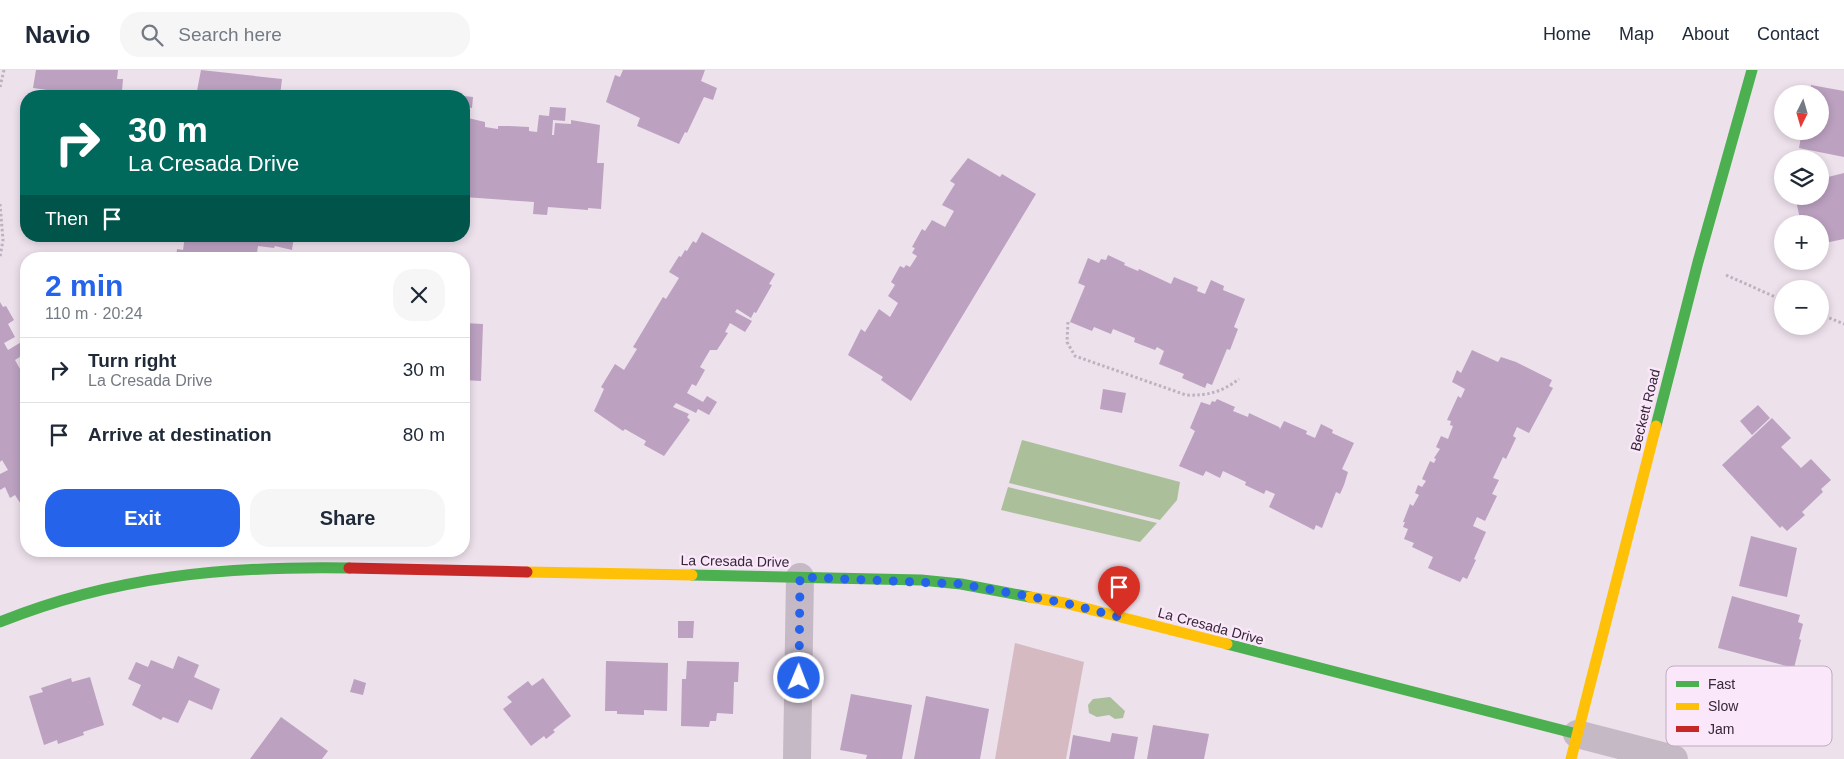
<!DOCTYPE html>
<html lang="en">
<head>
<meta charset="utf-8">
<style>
  :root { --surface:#fff; --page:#f6f6f7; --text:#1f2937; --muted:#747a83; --line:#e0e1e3; --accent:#2563eb }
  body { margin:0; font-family:Helvetica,sans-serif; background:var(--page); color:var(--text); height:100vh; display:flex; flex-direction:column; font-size:19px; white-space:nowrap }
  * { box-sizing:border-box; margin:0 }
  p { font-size:16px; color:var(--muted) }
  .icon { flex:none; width:28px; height:28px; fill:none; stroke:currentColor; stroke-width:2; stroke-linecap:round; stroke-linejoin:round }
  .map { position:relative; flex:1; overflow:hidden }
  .sheet { position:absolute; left:20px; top:182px; width:450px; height:305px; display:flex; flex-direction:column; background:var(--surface); border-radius:20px; box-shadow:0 2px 8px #0003 }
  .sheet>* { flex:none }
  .guide { position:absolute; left:20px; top:20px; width:450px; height:152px; border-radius:20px; box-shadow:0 2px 8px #0003; background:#00695c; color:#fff; overflow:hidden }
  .needle { width:32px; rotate:185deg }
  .controls { position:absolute; left:1774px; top:15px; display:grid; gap:10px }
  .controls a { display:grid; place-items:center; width:55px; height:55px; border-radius:50%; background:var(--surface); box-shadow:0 2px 8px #0003; font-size:25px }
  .pin { position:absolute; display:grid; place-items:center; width:42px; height:42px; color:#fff; margin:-51px -21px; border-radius:50% 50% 50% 0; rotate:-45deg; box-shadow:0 0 5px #0007 }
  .pin .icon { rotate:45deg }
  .me { position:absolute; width:55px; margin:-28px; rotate:1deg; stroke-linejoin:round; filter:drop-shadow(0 0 4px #0008) }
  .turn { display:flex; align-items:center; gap:18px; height:105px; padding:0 25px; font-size:22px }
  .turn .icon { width:65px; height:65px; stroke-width:2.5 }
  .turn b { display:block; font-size:35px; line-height:42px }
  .then { display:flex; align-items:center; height:48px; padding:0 25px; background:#0003; gap:10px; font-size:19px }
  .round { display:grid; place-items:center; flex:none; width:52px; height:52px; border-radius:20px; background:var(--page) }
  .head { display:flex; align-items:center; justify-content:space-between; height:85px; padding:0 25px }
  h1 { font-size:30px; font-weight:800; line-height:38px; color:var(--accent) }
  .primary-button { display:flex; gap:10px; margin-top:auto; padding:10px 25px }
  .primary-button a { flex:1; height:58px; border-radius:20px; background:var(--accent); color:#fff; font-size:20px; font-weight:800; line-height:58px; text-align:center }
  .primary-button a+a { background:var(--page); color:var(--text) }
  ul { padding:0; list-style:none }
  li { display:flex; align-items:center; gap:15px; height:65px; padding:0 25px; border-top:1px solid var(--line) }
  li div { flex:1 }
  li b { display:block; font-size:19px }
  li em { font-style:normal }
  header { display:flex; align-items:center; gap:30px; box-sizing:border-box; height:70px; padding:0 25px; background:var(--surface); border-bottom:1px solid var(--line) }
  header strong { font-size:24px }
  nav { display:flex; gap:28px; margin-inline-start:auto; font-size:18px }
  .search { width:350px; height:45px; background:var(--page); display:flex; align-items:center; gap:12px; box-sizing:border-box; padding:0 18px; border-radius:20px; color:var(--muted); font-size:19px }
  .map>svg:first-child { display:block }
  .green { fill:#d5bac2 }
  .water { fill:#acbf9b }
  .building { fill:#bca1c1 }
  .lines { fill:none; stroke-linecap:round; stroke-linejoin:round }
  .path { stroke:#bfb1bf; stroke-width:3; stroke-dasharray:2.5 2.5; stroke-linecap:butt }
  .street { stroke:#c6b9c6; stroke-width:28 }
  .fast { stroke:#4caf50; stroke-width:11 }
  .slow { stroke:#ffc107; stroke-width:11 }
  .jam { stroke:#c62828; stroke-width:11 }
  .route { stroke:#2563eb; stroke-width:9; stroke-dasharray:0 16.2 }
  .labels { text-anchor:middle; stroke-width:5; stroke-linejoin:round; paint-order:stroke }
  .street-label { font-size:14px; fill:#352737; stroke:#fae7f9 }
  .key { fill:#fae7f9; stroke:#bfadbf; stroke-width:1 }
  .key-label { font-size:14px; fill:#352737 }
</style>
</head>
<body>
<header>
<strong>Navio</strong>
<div class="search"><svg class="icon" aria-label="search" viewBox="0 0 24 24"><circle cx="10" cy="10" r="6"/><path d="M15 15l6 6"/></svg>Search here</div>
<nav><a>Home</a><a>Map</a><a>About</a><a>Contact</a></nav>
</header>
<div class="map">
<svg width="1844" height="689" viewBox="0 0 1844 689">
  <rect width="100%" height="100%" fill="#ede1ec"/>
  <path class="green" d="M1015 573 1084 592 1066 689H995Z"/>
  <path class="water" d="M1022 370 1180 412 1177 430 1160 450 1009 413Z
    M1008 417 1157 453 1140 472 1001 440Z
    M1110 627 1125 641 1123 648 1115 649 1109 645 1097 647 1089 643 1088 635 1093 629Z"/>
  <path class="building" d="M36 0H118L117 9H123L122 21 110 20 109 26H46L47 20 33 18Z
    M201 0 282 9 280 26H196Z
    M623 0H705L701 11 717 18 713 30 704 27 687 63 685 62 679 74 637 56 640 48 606 32 615 5 620 7Z
    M1811 15 1844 21V87L1799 78 1802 61H1820V24H1810Z
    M464 26 473 27 472 38 464 37Z
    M550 37 566 38 565 51 553 50 552 65H554L555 53 571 54V50L600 55 597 93H604L601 139 588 138V140L548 137 547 145 533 144 534 132 464 127V55H467L468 48 485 52V57L498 59V56H509L529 57V61L537 62 539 45 549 46Z
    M968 88 1000 107 1002 104 1036 124 911 331 881 310 883 307 848 285 861 259 865 262 879 239 890 247 898 233 888 226 895 215 891 212 900 196 904 198 906 195 910 197 917 186 912 183 915 178 912 177 922 159 925 161 932 150 945 157 954 141 942 135 955 114 950 111Z
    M23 94 26 95V116H20Z
    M1844 103V169L1820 174V154H1798L1800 149 1795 126H1820V109Z
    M702 162 775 204 769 214 772 215 756 243 754 242 751 248 737 239 735 242 752 251 745 262 730 253 725 262 728 263 717 280H710L700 297 705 300 696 316 692 314 687 323 703 332 707 326 717 332 709 345 698 339 696 343 676 333 673 337 689 344 687 347 690 350 664 386 644 375 646 371 625 359 623 361 594 341 604 319 601 317 615 294 624 300 637 279 633 277 663 227 666 229 679 208 669 202 679 186 681 187 685 180 687 181 693 171 696 173Z
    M185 166H294L292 180 275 176 274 178 258 176 256 189H176L177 179 183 180Z
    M1108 185 1125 193 1124 195 1138 201 1139 199 1171 214 1174 207 1198 217 1197 221 1205 224 1211 210 1224 216 1223 220 1245 229 1234 257 1238 259 1230 280 1227 279 1212 315 1207 313 1205 318 1182 308 1184 304 1159 294 1164 281 1157 277 1155 280 1134 272 1135 268 1113 259 1111 264 1094 257 1092 261 1070 252 1085 216 1078 213 1088 188 1099 193 1101 189 1106 190Z
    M0 232 3 237 6 236 14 250 8 254 15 267 4 273 8 280 23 271 26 277V283L15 290 20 299 23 297 26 302V442L15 425 10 428 5 417 0 420V404L8 400 2 390 0 392Z
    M464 253 483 254 481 311 464 310Z
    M1472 280 1498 292 1501 287 1516 292 1552 310 1549 316 1553 318 1529 363 1517 357 1513 366 1516 368 1506 389 1503 387 1493 408 1499 410 1492 424 1497 426 1485 451 1477 447 1473 456 1486 462 1474 489 1476 490 1467 509 1463 507 1460 512 1428 498 1433 487 1412 477 1414 473 1404 469 1408 459 1403 457 1405 452H1403L1410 434 1413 436 1419 425 1415 423 1418 415 1422 417 1426 411 1422 409 1430 391 1434 393 1436 389 1434 388 1440 379 1436 377 1441 366 1448 369 1453 356 1450 355 1451 351 1447 350 1458 326 1461 328 1465 319 1452 312 1457 300 1461 303Z
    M1103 319 1126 323 1122 343 1100 339Z
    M1217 329 1235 337 1233 341 1248 347 1249 343 1279 357 1280 359 1284 351 1307 361 1306 364 1315 368 1321 354 1333 360 1332 363 1354 373 1342 399 1348 402 1344 415 1340 424 1336 422 1322 458 1316 455 1314 460 1269 437 1275 424 1266 420 1264 424 1245 415 1246 412 1223 401 1220 408 1206 401 1203 406 1179 396 1195 361 1190 358 1201 332 1210 335 1212 331 1215 332Z
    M1758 335 1770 348 1752 365 1740 351Z
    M1772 348 1791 368 1781 377 1801 398 1811 389 1831 410 1821 419 1823 422 1802 442 1805 445 1787 461 1782 456 1780 458 1722 395Z
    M1751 466 1797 478 1787 527 1739 516Z
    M1732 526 1800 545 1798 552 1803 554 1799 569 1801 570 1794 598 1718 578Z
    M678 551H694L693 568H678Z
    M178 586 199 595 194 607 220 619 212 640 189 630 178 653 163 647 161 650 132 635 141 615 128 609 136 592 148 597 151 590 173 599Z
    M606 591 668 593 667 641 644 640V645L617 644V641H605Z
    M687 591 739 592 738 612H734L733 644 717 643 716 651H710L709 657 681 656 682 609H686Z
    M90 607 104 655 83 662 84 665 58 674 57 670 44 675 29 626 43 622 41 618 71 608 72 612Z
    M543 608 571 646 553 660 555 662 546 669 544 666 531 676 503 639 512 632 507 627 528 611 532 616Z
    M354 609 366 613 363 625 350 622Z
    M851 624 912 635 902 689H866L867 685 840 680Z
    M926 626 989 639 980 689H914Z
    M281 647 328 681 322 689H250Z
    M1153 655 1209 664 1204 689H1147Z
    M1112 663 1138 667 1134 689H1069L1073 665 1110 672Z"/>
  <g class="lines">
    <path class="path" d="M0 17 4 0
      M0 134 3 170 0 187
      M1726 205 1782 230
      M1820 244 1844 254
      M1068 252 1067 272 1075 286 1186 325C1207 326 1222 322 1239 309"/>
    <path class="street" d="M1577 664 1674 689
      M797 689 800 507"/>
    <path class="fast" d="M1656 356 1698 192 1752 0
      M692 505 921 510 961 514 1030 527
      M0 552C114 506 226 496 349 498
      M1227 574 1577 664"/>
    <path class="slow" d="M527 502 692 505
      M1030 527 1065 533 1227 574
      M1571 689 1656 356"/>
    <path class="jam" d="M349 498 527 502"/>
  </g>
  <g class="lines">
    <path class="route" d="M799 608 800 507 961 514 1065 533 1119 547"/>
  </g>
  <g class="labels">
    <g class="street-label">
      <text transform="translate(1645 340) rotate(-76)" y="5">Beckett Road</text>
      <text transform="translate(735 491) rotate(1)" y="5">La Cresada Drive</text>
      <text transform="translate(1211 556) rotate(15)" y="5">La Cresada Drive</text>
    </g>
  </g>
  <rect x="1666" y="596" width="166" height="80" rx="8" class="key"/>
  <rect x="1676" y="611" width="23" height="6" fill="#4caf50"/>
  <rect x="1676" y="633" width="23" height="7" fill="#ffc107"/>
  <rect x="1676" y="656" width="23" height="6" fill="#c62828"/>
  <g class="key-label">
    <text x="1708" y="619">Fast</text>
    <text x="1708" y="641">Slow</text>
    <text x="1708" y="664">Jam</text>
  </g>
</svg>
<div class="controls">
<a><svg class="needle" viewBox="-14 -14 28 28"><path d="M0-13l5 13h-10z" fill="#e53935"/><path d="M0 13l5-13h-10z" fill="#747a83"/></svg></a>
<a><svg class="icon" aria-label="layers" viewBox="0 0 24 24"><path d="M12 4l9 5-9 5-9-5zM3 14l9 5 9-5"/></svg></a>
<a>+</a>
<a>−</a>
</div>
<div class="pin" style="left:1119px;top:547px;background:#d93025"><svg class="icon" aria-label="arrive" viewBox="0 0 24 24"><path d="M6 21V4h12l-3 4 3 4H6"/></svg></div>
<svg class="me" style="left:799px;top:608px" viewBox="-20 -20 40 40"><circle r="17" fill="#2563eb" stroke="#fff" stroke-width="3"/><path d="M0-11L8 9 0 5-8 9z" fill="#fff"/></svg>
<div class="guide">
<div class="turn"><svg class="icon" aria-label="right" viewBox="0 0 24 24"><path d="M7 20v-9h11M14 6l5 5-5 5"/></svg><div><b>30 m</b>La Cresada Drive</div></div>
<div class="then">Then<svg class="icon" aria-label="arrive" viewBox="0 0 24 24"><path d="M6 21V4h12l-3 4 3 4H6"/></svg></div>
</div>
<section class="sheet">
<div class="head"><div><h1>2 min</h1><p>110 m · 20:24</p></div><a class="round"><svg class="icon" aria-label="close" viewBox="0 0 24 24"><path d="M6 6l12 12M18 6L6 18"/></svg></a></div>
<ul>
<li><svg class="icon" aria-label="right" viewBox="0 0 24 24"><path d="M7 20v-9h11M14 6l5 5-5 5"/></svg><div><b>Turn right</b><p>La Cresada Drive</p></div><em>30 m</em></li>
<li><svg class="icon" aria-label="arrive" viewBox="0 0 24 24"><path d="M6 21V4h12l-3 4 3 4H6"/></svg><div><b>Arrive at destination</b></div><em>80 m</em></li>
</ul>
<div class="primary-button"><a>Exit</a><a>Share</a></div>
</section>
</div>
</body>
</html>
